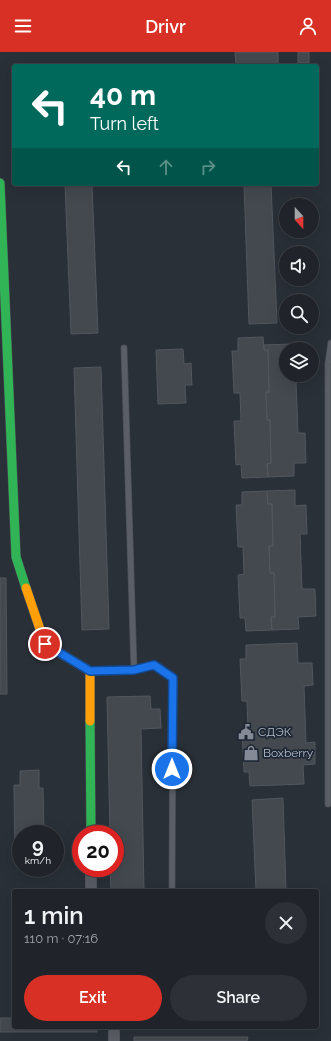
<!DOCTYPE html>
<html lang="en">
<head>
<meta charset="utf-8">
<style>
  :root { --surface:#20242a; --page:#2d3036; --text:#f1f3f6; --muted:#a2a4a8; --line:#3d4147; --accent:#d93025 }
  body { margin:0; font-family:Raleway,sans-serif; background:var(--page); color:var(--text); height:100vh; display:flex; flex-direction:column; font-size:15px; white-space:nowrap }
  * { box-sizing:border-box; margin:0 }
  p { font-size:13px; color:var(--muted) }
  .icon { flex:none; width:22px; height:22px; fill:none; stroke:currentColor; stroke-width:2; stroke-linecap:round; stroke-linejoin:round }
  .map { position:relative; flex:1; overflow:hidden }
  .sheet { position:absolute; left:12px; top:837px; width:307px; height:140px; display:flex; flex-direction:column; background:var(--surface); border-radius:4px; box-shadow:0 4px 16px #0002,0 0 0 1px var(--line) }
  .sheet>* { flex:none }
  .hud { position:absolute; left:12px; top:12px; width:307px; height:122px; border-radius:4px; box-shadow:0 4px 16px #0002,0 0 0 1px var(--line); background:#00695c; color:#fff; overflow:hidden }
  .needle { width:26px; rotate:159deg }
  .controls { position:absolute; left:279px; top:146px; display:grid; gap:8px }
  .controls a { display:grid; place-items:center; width:40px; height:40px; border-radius:50%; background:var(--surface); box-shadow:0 4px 16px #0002,0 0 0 1px var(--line); font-size:20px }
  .speed { position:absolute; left:12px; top:773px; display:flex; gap:8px; font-size:20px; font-weight:700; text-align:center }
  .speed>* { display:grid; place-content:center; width:52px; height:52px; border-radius:50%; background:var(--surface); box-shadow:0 4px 16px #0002,0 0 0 1px var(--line); line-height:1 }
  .speed small { font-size:10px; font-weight:400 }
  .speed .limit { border:6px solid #d22; background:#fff; color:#111 }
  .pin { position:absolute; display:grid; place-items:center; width:34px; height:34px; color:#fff; margin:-17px; border:2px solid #fff; border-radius:50%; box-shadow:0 1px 4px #0007 }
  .me { position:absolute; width:44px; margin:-22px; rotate:0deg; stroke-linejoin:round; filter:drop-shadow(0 0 3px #0008) }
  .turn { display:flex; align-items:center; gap:14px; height:84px; padding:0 12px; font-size:18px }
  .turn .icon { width:52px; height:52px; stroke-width:2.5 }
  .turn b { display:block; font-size:28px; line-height:34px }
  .lanes { display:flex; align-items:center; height:38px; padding:0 12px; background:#0003; justify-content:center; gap:20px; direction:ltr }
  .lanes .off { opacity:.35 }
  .round { display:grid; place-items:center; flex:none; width:42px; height:42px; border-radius:21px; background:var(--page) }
  .summary { display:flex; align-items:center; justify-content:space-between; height:68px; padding:0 12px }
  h1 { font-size:24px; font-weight:600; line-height:30px }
  .cta { display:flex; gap:8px; margin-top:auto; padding:8px 12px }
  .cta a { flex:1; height:46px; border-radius:24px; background:var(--accent); color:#fff; font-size:16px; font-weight:600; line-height:46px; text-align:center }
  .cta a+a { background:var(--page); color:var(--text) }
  header { display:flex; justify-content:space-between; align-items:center; height:52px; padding:0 12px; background:var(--accent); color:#fff; font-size:18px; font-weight:600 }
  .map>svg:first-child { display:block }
  .building { fill:#444950; stroke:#52575f }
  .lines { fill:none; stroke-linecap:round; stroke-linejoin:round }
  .lane-casing { stroke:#484c53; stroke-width:7 }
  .street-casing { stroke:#484c53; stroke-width:12 }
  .fast-casing { stroke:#484c53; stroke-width:10 }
  .slow-casing { stroke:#484c53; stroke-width:10 }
  .lane { stroke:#5a5e66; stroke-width:5.5 }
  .street { stroke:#5a5e66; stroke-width:11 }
  .fast { stroke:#30b455; stroke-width:9 }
  .slow { stroke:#ff9f0a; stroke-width:9 }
  .route-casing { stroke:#114b97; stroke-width:10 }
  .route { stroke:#1a73e8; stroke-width:7 }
  .labels { text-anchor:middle; stroke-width:3.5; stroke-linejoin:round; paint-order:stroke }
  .poi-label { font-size:12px; fill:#b4bcc9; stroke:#1d2633; text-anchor:start }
</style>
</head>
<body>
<header><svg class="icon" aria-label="menu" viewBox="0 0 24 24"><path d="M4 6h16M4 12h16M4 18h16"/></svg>Drivr<svg class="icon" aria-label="person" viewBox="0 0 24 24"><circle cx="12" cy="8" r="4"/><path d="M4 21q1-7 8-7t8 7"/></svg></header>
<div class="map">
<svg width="331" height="989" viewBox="0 0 331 989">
  <rect width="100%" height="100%" fill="#2a3038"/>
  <path class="building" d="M235 0H278V14H236Z
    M298 0H309V11H298Z
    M65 132H92L98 281 71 282Z
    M244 132H271L277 271 249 272Z
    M263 285 264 298H268L269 340H266L267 368H270L271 411 267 412 268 425 242 426 241 412 236 413 234 369H241L240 341H234L232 299H238V286Z
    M291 292V297H286V323H303L304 330H296L298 381H305L306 411H294V424L268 425 267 412 271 411 270 368H267L266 340H269L268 298H264V293Z
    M183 297 184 312 191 311 192 333H185L186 351 158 352 156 298Z
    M101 315 109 577 82 578 74 316Z
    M295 438V454L306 453 307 482H300L302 537H315L316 564 298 565 299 577 272 578 271 565H275L274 521H270L269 494H273L272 452H268L267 439Z
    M267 439 268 452H272L273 494H269L270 521H274L275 565H271L272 578 246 579 245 566H240L238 523 244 522 243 495H238L236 453H242V440Z
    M0 526H6L7 642H0Z
    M297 591 298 611H312L313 633 304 634 306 691 315 690V712L303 713 304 732 250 734 249 720H244L242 677 248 676 247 649H242L240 607H246V593Z
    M150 644 151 657H160L161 676 141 677 144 839H111L110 816H115V782H110L107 645Z
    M39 718V736H43L44 782H21V809L15 810 14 733H20V719Z
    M283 746 286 839H256L252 748Z
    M0 966H14V975H97V980H0Z
    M134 985H248L247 989H134Z"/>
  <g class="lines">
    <defs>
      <path id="lane" d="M134 618 154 613 173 626 172 839
        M92 619 134 618 124 296
        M328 752V312L331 291"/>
      <path id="street" d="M91 816V839
        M114 989V975"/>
      <path id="fast" d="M0 131 16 505 26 536
        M90 669 91 782"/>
      <path id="slow" d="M26 536 45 592 90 619V669"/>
    </defs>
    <use href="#lane" class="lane-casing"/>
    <use href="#street" class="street-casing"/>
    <use href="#fast" class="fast-casing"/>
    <use href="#slow" class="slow-casing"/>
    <use href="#lane" class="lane"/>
    <use href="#street" class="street"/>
    <use href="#fast" class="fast"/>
    <use href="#slow" class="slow"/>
  </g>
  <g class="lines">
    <defs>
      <path id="route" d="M45 592 90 619 134 618 154 613 173 626 172 717"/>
    </defs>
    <use href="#route" class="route-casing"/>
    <use href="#route" class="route"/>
  </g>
  <defs>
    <symbol id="civic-bare" viewBox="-9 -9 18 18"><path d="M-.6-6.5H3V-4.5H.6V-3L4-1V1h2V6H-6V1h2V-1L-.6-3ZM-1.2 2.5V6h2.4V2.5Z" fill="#848b96" stroke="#1d2633" stroke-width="2.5" paint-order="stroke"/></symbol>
    <symbol id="shop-bare" viewBox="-9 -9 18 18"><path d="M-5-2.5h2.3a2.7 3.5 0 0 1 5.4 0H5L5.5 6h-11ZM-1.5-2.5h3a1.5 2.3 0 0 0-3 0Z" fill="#848b96" stroke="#1d2633" stroke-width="2.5" paint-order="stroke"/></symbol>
  </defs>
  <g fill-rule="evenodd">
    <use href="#civic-bare" x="235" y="669" width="22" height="22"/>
    <use href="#shop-bare" x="240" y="690" width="22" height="22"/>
  </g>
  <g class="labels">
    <g class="poi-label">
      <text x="258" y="684">СДЭК</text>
      <text x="263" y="705">Boxberry</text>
    </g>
  </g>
</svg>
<div class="controls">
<a><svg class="needle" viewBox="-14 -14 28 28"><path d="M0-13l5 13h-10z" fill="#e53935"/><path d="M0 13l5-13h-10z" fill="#a2a4a8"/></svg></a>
<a><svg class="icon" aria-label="sound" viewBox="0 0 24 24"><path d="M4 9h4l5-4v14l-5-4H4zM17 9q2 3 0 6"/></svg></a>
<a><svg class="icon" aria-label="search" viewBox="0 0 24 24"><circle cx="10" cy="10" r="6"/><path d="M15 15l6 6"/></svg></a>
<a><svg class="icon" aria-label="layers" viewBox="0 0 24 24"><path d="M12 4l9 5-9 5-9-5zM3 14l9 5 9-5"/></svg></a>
</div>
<div class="speed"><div>9<small>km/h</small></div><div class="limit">20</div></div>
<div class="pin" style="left:45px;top:592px;background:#d93025"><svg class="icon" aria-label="arrive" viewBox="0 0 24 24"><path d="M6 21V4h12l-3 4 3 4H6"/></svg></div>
<svg class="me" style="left:172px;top:717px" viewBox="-20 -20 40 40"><circle r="17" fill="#1a73e8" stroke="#fff" stroke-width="3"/><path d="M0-11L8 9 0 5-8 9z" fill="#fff"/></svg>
<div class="hud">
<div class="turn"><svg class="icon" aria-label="left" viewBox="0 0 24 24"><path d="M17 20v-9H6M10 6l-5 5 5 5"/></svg><div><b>40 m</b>Turn left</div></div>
<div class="lanes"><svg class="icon" aria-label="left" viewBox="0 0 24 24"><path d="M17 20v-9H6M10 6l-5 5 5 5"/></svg><svg class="icon off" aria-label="ahead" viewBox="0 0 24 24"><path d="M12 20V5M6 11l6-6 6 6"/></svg><svg class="icon off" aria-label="right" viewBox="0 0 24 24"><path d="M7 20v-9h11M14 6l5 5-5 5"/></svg></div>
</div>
<section class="sheet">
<div class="summary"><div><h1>1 min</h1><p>110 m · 07:16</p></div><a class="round"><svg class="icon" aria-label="close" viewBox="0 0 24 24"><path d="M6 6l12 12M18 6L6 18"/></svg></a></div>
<div class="cta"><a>Exit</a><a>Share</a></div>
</section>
</div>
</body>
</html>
